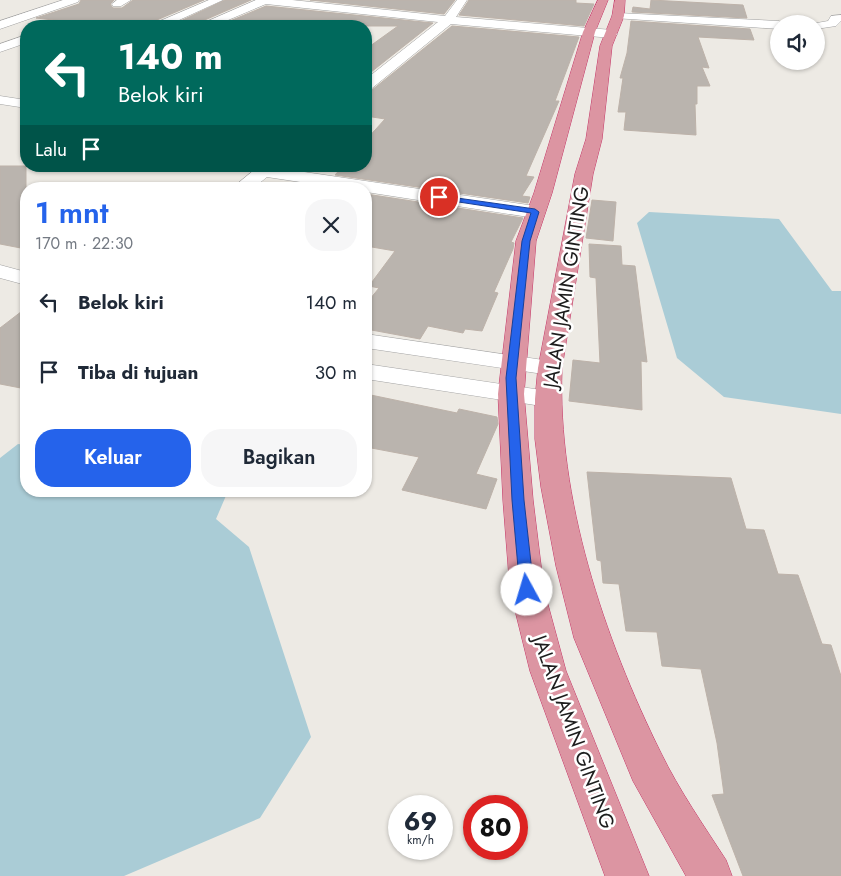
<!DOCTYPE html>
<html lang="id">
<head>
<meta charset="utf-8">
<style>
  :root { --surface:#fff; --page:#f6f6f7; --text:#1f2937; --muted:#747a83; --accent:#2563eb }
  body { margin:0; font-family:Jost,sans-serif; background:var(--page); color:var(--text); height:100vh; display:flex; flex-direction:column; font-size:19px; white-space:nowrap }
  * { box-sizing:border-box; margin:0 }
  p { font-size:16px; color:var(--muted) }
  .icon { flex:none; width:28px; height:28px; fill:none; stroke:currentColor; stroke-width:2; stroke-linecap:round; stroke-linejoin:round }
  .map { position:relative; flex:1; overflow:hidden }
  .drawer { position:absolute; left:20px; top:182px; width:352px; height:315px; display:flex; flex-direction:column; background:var(--surface); border-radius:20px; box-shadow:0 1px 4px #0004 }
  .drawer>* { flex:none }
  .guide { position:absolute; left:20px; top:20px; width:352px; height:152px; border-radius:20px; box-shadow:0 1px 4px #0004; background:#00695c; color:#fff; overflow:hidden }
  .buttons { position:absolute; left:770px; top:15px; display:grid; gap:10px }
  .buttons a { display:grid; place-items:center; width:55px; height:55px; border-radius:50%; background:var(--surface); box-shadow:0 1px 4px #0004; font-size:25px }
  .speed { position:absolute; left:388px; top:795px; display:flex; gap:10px; font-size:25px; font-weight:700; text-align:center }
  .speed>* { display:grid; place-content:center; width:65px; height:65px; border-radius:50%; background:var(--surface); box-shadow:0 1px 4px #0004; line-height:1 }
  .speed small { font-size:12px; font-weight:400 }
  .speed .limit { border:8px solid #d22; background:#fff; color:#111 }
  .pin { position:absolute; display:grid; place-items:center; width:42px; height:42px; color:#fff; margin:-21px; border:2px solid #fff; border-radius:50%; box-shadow:0 1px 5px #0007 }
  .me { position:absolute; width:55px; margin:-28px; rotate:354deg; stroke-linejoin:round; filter:drop-shadow(0 0 4px #0008) }
  .turn { display:flex; align-items:center; gap:18px; height:105px; padding:0 15px; font-size:22px }
  .turn .icon { width:65px; height:65px; stroke-width:2.5 }
  .turn b { display:block; font-size:35px; line-height:42px }
  .then { display:flex; align-items:center; height:48px; padding:0 15px; background:#0003; gap:10px; font-size:19px }
  .round { display:grid; place-items:center; flex:none; width:52px; height:52px; border-radius:20px; background:var(--page) }
  .head { display:flex; align-items:center; justify-content:space-between; height:85px; padding:0 15px }
  h1 { font-size:30px; font-weight:600; line-height:38px; color:var(--accent) }
  .button { display:flex; gap:10px; margin-top:auto; padding:10px 15px }
  .button a { flex:1; height:58px; border-radius:20px; background:var(--accent); color:#fff; font-size:20px; font-weight:600; line-height:58px; text-align:center }
  .button a+a { background:var(--page); color:var(--text) }
  ul { padding:0; list-style:none }
  li { display:flex; align-items:center; gap:15px; height:70px; padding:0 15px }
  li div { flex:1 }
  li b { display:block; font-size:19px }
  li em { font-style:normal }
  .map>svg:first-child { display:block }
  .water { fill:#aaccd6 }
  .building { fill:#bab4ae; stroke:#bdb2a9 }
  .lines { fill:none; stroke-linecap:round; stroke-linejoin:round }
  .street-casing { stroke:#a1a1a1; stroke-width:1 }
  .highway-casing { stroke:#c53868; stroke-width:1 }
  .street { fill:#fff; fill-rule:evenodd }
  .highway { fill:#dc95a2; fill-rule:evenodd }
  .route { fill:#2563eb; stroke:#184099 }
  .labels { text-anchor:middle; stroke-width:5; stroke-linejoin:round; paint-order:stroke }
  .street-label { font-size:20px; fill:#1d1d1d; stroke:#fff }
</style>
</head>
<body>
<div class="map">
<svg width="841" height="876" viewBox="0 0 841 876">
  <rect width="100%" height="100%" fill="#edeae4"/>
  <path class="water" d="M649 212 779 219 832 291H841V414L724 397 677 358 637 223Z
    M18 444 26 445V491H228L216 519 249 547 311 737 260 818 124 876H0V458Z"/>
  <path class="building" d="M81 0H114L110 4 113 8H122L133 0H204L152 22 149 26H105L36 18 79 4Z
    M225 0H251L200 22 197 26H170Z
    M310 0H455L444 14Z
    M469 0H576V3L594 4 584 26 459 15Z
    M651 0 743 5 747 18 632 12 633 7 650 9Z
    M266 6 433 23 366 76V49L398 26H218Z
    M631 21 750 29 754 40 698 37 709 68 702 67 710 86H697V104H695L696 135 624 130 626 112H618L623 78H620L627 53Z
    M452 26 579 37 555 101H559L526 176 534 177 522 196 530 197 528 203 335 175 343 166H366V140L385 119 366 116V92L372 90Z
    M0 166H26V249L0 244Z
    M366 194 523 218 511 242 514 243 513 249 494 292 498 293 482 331 465 329 463 333 428 326 420 339 366 329V304L379 288 369 286 395 251 366 246Z
    M592 200 616 202 613 241 586 238Z
    M589 244 621 246 622 265 635 266 647 362 641 361 642 410 569 401 573 360 600 363 596 278 590 277Z
    M26 308V389L0 384V328Z
    M366 394 457 413 459 409 497 417 498 424 476 474 497 479 486 509 402 490 419 457 366 447Z
    M587 472 731 478 746 529 764 530 778 574 798 575 822 644 831 645 841 676V876H743L712 795 724 794 717 743 701 669 662 666 657 632 626 631 619 584 603 583 601 561 597 560Z"/>
  <g class="lines">
    <defs>
      <path id="street" d="M63 0H79L78 2 0 29V21Z
        M117 0H131L121 6H113L112 4Z
        M209 0H223L166 26H151L153 24Z
        M256 0H292L445 16 457 0H467L456 17 612 30 618 34 612 38 451 24 371 89 366 90V79L438 22 266 4 214 26H199L201 24Z
        M618 13 779 21 784 24H779V29L614 18 612 16Z
        M841 15V21L836 26 816 29V24H811L828 21 831 16Z
        M26 35V43L0 52V44Z
        M0 96 26 100V108L0 104Z
        M259 166H278L277 168 535 206 542 208 544 212 542 216 535 218 366 192V189H347L267 177 252 189H231Z
        M0 265 26 272V285L0 278Z
        M366 334 550 361 559 363 562 368 559 373 550 375 366 348Z
        M366 364 548 391 557 393 561 399 557 405 548 407 366 379Z"/>
      <path id="highway" d="M598 0H608L595 32 552 193 536 241 524 394 533 500 544 590 566 671 649 876H605L530 671 510 590 503 500 498 394 516 241 534 193 583 32Z
        M615 0H625L624 16 612 46 602 139 593 174 562 368C557 498 604 638 661 753 679 790 704 826 726 860L732 876H686L633 781 574 638 556 566 541 487 535 439V399L538 368 575 174 586 139 600 46 612 16Z"/>
    </defs>
    <use href="#street" class="street-casing"/>
    <use href="#highway" class="highway-casing"/>
    <use href="#street" class="street"/>
    <use href="#highway" class="highway"/>
  </g>
  <path class="route" d="M436 195 535 209 539 212 530 241 516 378 524 500 534 590 532 594 527 595 522 594 520 590 512 500 506 378 522 241 531 213 439 199 435 197Z"/>
  <g class="labels">
    <g class="street-label">
      <text transform="translate(566 287) rotate(-81)" y="7">JALAN JAMIN GINTING</text>
      <text transform="translate(574 732) rotate(70)" y="7">JALAN JAMIN GINTING</text>
    </g>
  </g>
</svg>
<div class="buttons">
<a><svg class="icon" aria-label="sound" viewBox="0 0 24 24"><path d="M4 9h4l5-4v14l-5-4H4zM17 9q2 3 0 6"/></svg></a>
</div>
<div class="speed"><div>69<small>km/h</small></div><div class="limit">80</div></div>
<div class="pin" style="left:439px;top:197px;background:#d93025"><svg class="icon" aria-label="arrive" viewBox="0 0 24 24"><path d="M6 21V4h12l-3 4 3 4H6"/></svg></div>
<svg class="me" style="left:527px;top:590px" viewBox="-20 -20 40 40"><circle r="19" fill="#fff"/><path d="M0-13L10 11 0 6-10 11z" fill="#2563eb"/></svg>
<div class="guide">
<div class="turn"><svg class="icon" aria-label="left" viewBox="0 0 24 24"><path d="M17 20v-9H6M10 6l-5 5 5 5"/></svg><div><b>140 m</b>Belok kiri</div></div>
<div class="then">Lalu<svg class="icon" aria-label="arrive" viewBox="0 0 24 24"><path d="M6 21V4h12l-3 4 3 4H6"/></svg></div>
</div>
<section class="drawer">
<div class="head"><div><h1>1 mnt</h1><p>170 m · 22:30</p></div><a class="round"><svg class="icon" aria-label="close" viewBox="0 0 24 24"><path d="M6 6l12 12M18 6L6 18"/></svg></a></div>
<ul>
<li><svg class="icon" aria-label="left" viewBox="0 0 24 24"><path d="M17 20v-9H6M10 6l-5 5 5 5"/></svg><div><b>Belok kiri</b></div><em>140 m</em></li>
<li><svg class="icon" aria-label="arrive" viewBox="0 0 24 24"><path d="M6 21V4h12l-3 4 3 4H6"/></svg><div><b>Tiba di tujuan</b></div><em>30 m</em></li>
</ul>
<div class="button"><a>Keluar</a><a>Bagikan</a></div>
</section>
</div>
</body>
</html>
